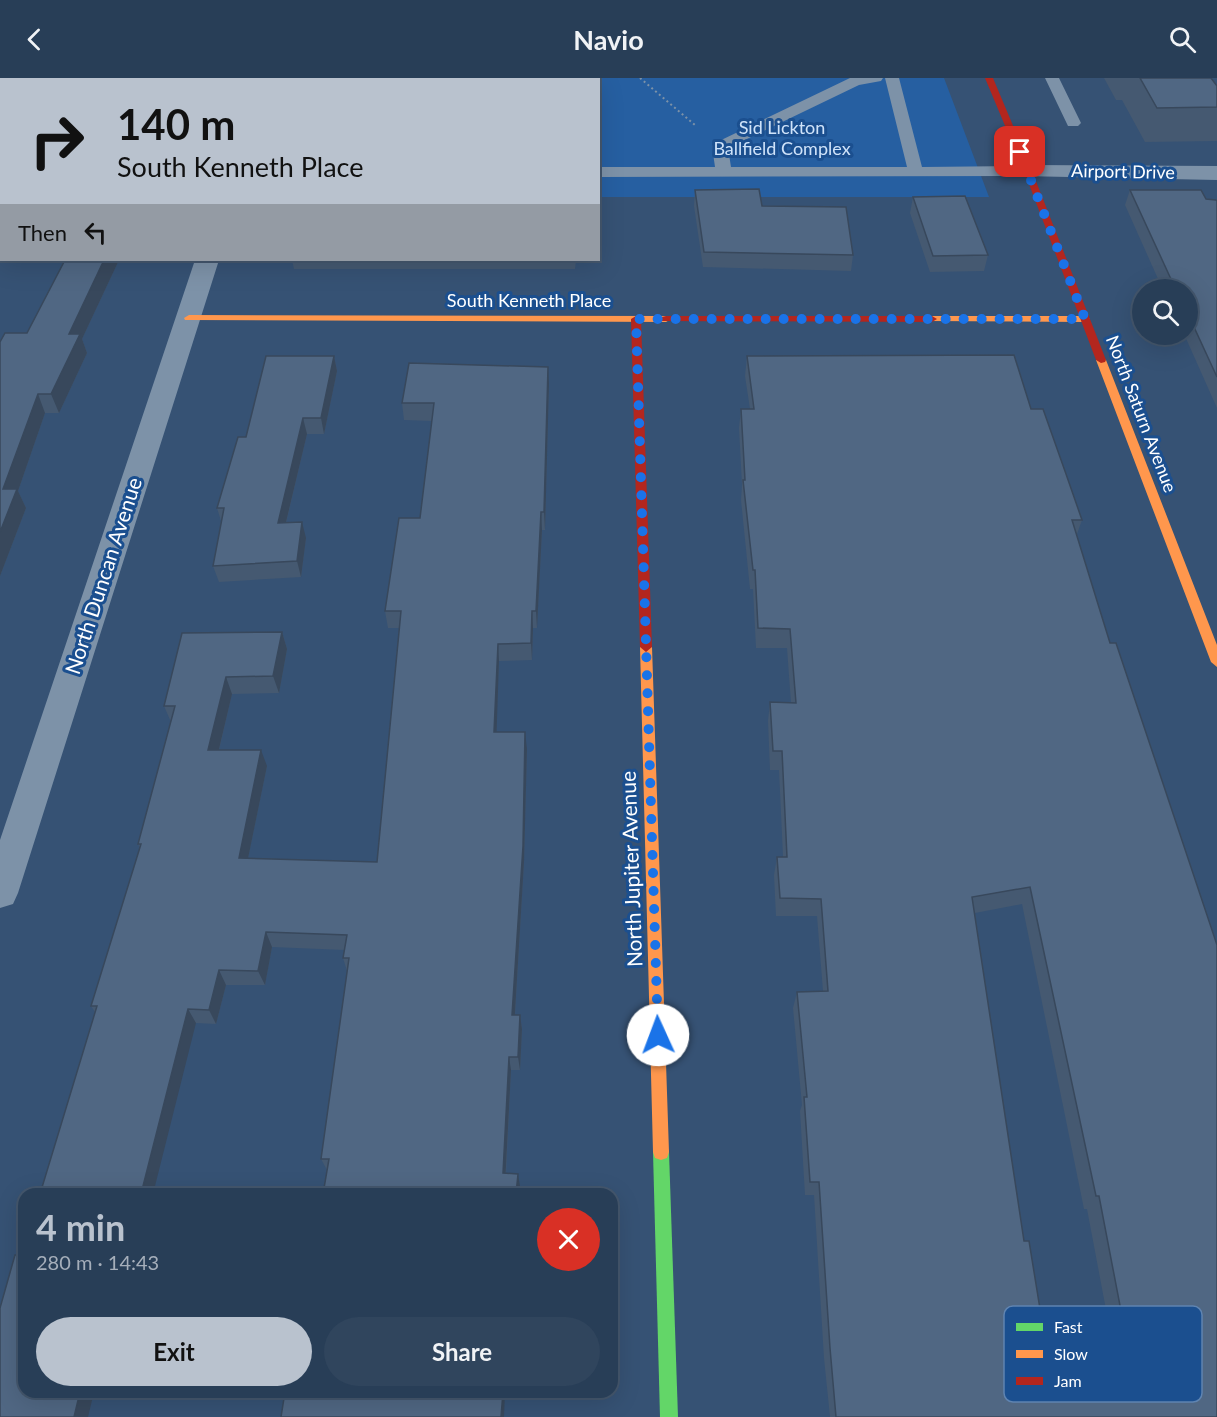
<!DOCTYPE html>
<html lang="en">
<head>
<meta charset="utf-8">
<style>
  :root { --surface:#283e57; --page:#30455d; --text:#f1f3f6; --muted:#a5aeba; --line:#44576d; --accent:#b9c2ce }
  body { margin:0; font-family:Lato,sans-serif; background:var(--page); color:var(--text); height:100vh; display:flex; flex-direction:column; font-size:22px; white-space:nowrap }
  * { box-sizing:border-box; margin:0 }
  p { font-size:20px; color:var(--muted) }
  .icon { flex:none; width:33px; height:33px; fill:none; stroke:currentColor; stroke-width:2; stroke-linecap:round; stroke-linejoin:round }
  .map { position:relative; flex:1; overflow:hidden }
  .details { position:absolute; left:18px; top:1110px; width:600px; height:210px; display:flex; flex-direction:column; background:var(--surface); border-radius:18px; box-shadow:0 6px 24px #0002,0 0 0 2px var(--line) }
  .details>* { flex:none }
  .banner { position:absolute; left:0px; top:0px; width:600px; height:183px; box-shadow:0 6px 24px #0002,0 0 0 2px var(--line); background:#b9c2ce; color:#111; overflow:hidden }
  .buttons { position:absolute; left:1132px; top:201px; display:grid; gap:12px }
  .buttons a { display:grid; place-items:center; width:66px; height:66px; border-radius:50%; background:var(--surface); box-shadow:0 6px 24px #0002,0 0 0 2px var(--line); font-size:30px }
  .pin { position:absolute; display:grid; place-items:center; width:51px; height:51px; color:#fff; margin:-26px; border-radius:12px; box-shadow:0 3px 9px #0006 }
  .me { position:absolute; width:66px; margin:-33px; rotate:358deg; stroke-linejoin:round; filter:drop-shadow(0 0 4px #0008) }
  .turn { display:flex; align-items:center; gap:21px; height:126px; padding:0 18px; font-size:27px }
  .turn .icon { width:78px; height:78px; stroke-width:2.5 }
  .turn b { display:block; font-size:42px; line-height:51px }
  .then { display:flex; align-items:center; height:57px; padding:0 18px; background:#0003; gap:12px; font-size:22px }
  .round { display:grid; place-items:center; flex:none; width:63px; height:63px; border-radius:32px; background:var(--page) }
  .headline { display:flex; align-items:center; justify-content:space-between; height:102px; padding:0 18px }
  h1 { font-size:36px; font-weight:700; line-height:45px; color:var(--accent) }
  .button { display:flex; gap:12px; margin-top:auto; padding:12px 18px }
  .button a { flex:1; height:69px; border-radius:36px; background:var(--accent); color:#111; font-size:24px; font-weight:700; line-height:69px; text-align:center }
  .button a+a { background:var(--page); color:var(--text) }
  header { display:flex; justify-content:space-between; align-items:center; height:78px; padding:0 18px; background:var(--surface); font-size:27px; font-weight:700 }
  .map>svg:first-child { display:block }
  .green { fill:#265fa1 }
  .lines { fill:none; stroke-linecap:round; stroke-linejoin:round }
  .path { stroke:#7d92a8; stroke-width:2; stroke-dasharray:2 3; stroke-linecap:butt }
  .lane { fill:#7d92a8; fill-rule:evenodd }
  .street { fill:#7d92a8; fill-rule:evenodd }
  .fast { fill:#63d668; fill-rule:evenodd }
  .slow { fill:#ff974d; fill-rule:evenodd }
  .jam { fill:#b3261e; fill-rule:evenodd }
  .wall { fill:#455971; fill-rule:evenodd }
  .shaded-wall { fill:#38485c }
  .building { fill:#506783; stroke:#38485c; stroke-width:1.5; fill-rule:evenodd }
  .route { stroke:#1a73e8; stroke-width:10; stroke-dasharray:0 18 }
  .labels { text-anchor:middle; stroke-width:6; stroke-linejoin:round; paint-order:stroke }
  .far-park-label { font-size:18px; fill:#cfe3fa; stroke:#1b4f8f }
  .far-street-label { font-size:18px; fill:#fff; stroke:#1b4f8f }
  .street-label { font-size:21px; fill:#fff; stroke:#1b4f8f }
  .key { fill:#1b4f8f; stroke:#5f84b1; stroke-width:1.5 }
  .key-label { font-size:16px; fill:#fff }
</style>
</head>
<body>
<header><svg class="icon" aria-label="back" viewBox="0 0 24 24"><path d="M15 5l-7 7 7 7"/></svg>Navio<svg class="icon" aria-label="search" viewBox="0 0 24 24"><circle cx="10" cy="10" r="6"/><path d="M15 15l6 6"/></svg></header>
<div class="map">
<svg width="1217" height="1339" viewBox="0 0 1217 1339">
  <rect width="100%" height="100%" fill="#365274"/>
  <path class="green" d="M82 0H944L989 119H599L598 2Z"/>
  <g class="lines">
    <path class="path" d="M640 0 696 48"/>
    <path class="lane" d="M137 0H152L153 2H138Z
      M850 0H883L881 3 859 7 728 70 731 89H907L885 0H899L922 89 1028 88 1036 93 1028 98 598 99V89H715L712 68 715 65Z
      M1045 0H1059L1081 45 1078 48H1068Z"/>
    <path class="street" d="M1028 87 1217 88V102L1020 98 1017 93 1020 88Z
      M195 182H219L18 815 13 826 0 830V762Z"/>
    <path class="fast" d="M661 1066 667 1068 669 1074 678 1339H660L653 1074 655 1068Z"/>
    <path class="slow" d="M189 237 666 238 671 241 666 244 185 242 184 240Z
      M932 238H1085L1090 241 1085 244 928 243 927 241Z
      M1101 279 1106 282 1217 567V589L1211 584 1096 282Z
      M646 564 652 569 669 1074 667 1080 661 1082 655 1080 653 1074 640 569Z"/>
    <path class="jam" d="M985 0H993L1032 93 1106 282 1105 284 1101 285 1096 282 1024 93Z
      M636 238 641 241 652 569 646 574 640 569 631 241Z
      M666 238H932L937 241 932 244 662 243V239Z"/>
  </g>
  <path class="wall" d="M0 0H65L64 2H2V78H0Z
    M1104 0H1211L1217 8V63L1145 64 1122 22H1116Z
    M695 112 762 128 853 177 851 193 703 189 694 128Z
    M1130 112 1217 123V330L1184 256H1188V212H1163L1125 127Z
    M913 119 988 177 984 193 930 194 910 135Z
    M65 182H119L82 261 87 275 59 335H45L18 413 26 430 0 498 27 255Z
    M292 182H576L575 191H294Z
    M334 278 337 293 324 356H307L286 445 306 460 301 499 219 504 213 488 221 443 217 430 246 359Z
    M747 278 1031 331 1082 442 1077 456 1217 1339H830L824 1280 814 1117H805L800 1033 802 1027 793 930 797 914 823 913 817 838H776L774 797 777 779H783L779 692H770L768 643 770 624 791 625 787 570H756L753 511H750L741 422 742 407 739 350 741 331H750L745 298ZM1022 826 1084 1131H1087L1121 1311H1053L1024 1163 975 835Z
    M549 306 545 452H542L537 550H533L532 582 499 583 496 654 527 671 524 784 515 937H520L522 951 520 992H511L506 1096 520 1108 519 1116H323L327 1092 321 1081 347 893 343 880 345 872 272 869 265 907H226L216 946 196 945 95 934 91 928 140 770 138 766 171 644 164 628 282 554 287 571 279 615 232 616 219 672 267 688 248 780 377 784 399 550H388L385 533 420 440 432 343 404 342 402 325Z"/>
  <path class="shaded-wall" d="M52 0H65L64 2H51Z
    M104 182H119L82 261 87 275 59 335 51 316 69 256Z
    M334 278 337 293 324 356 321 340Z
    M548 289 549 306 545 452 544 434Z
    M38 316 45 335 18 413 26 430 0 498V454L3 411Z
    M303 340 307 356 282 461 278 445Z
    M541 434 542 452 537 550 536 533Z
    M302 444 306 460 301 499 297 483Z
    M532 533 533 550 532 582 531 565Z
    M282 554 287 571 279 615 273 598Z
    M498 566 499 583 496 671 494 654Z
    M226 599 232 616 215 688 208 672Z
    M525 654 527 671 524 784 514 951 512 937Z
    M261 672 267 688 245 795 239 780Z
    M266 854 272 869 265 907 258 893Z
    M219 892 226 907 216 946 209 932Z
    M188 931 196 945 153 1116H141Z
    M520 937 522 951 520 992 518 979Z
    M509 979 511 992 505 1107 503 1095Z
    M518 1096 520 1108 519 1116H516Z
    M80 1314H94L88 1339H74Z
    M503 1314H505L504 1339H501Z"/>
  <path class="building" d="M0 0H52L51 2H2V63H0Z
    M1140 0H1211L1217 8V29L1157 30Z
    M759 111 762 128 846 129 853 177 704 174 695 112Z
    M1130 112H1201L1206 121 1216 122 1217 123V299L1188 236V212H1176Z
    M965 118 988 177 933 178 913 119Z
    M65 182H104L69 256H80L51 316H38L3 411H17L0 454V264L5 255H27Z
    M1014 277 1031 331H1043L1066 396 1082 442H1072L1110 565H1116L1217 867V1339H836L830 1270 819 1104H810L804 1019H807L797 914 828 913 821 821 780 820 777 779H787L782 673H773L770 624 796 625 790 551 758 550 755 492H753L743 402H745L741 331H754L747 278ZM1030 809 1096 1118H1099L1136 1311H1053L1029 1163H1024L972 819Z
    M266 278H334L321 340H303L278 445 302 444 297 483 213 488 224 430H217L238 359H246Z
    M409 285 548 289 544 434H541L536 533H532L531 565 498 566 494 654H525L523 768 512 937H520L518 979H509L503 1095 518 1096 516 1116H323L329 1081H321L349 880H343L347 857 266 854 258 893 219 892 209 932 188 931 141 1116H40L97 928H91L141 766H138L175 628H164L182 555 282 554 273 598 226 599 208 672H261L239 780 377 784 401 533H385L399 440H420L434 325H402Z
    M24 1169V1314H80L74 1339H0V1230L15 1177H22Z
    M285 1314H503L501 1339H281Z"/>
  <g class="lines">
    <path class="route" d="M658 957 636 241H1085L1020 74"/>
  </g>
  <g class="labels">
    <g class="far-park-label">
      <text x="782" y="56">Sid Lickton<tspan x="782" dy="21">Ballfield Complex</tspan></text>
    </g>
    <g class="far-street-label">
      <text transform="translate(1123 94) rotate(1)" y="6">Airport Drive</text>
      <text x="529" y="229">South Kenneth Place</text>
      <text transform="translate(1141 336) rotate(69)" y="6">North Saturn Avenue</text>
    </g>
    <g class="street-label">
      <text transform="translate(104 498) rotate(-72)" y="7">North Duncan Avenue</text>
      <text transform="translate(632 791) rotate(-92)" y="7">North Jupiter Avenue</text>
    </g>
  </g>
  <rect x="1004" y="1228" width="198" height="96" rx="9" class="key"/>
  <rect x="1016" y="1245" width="27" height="8" fill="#63d668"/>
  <rect x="1016" y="1272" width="27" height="8" fill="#ff974d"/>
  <rect x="1016" y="1299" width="27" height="8" fill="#b3261e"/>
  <g class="key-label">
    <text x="1054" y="1255">Fast</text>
    <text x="1054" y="1282">Slow</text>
    <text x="1054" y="1309">Jam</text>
  </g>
</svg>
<div class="buttons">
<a><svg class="icon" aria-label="search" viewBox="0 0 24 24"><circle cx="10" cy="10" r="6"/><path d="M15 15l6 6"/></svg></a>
</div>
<div class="pin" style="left:1020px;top:74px;background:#d93025"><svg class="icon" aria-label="arrive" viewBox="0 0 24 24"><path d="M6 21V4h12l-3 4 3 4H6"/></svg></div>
<svg class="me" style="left:658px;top:957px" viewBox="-20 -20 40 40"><circle r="19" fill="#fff"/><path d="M0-13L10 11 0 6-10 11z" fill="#1a73e8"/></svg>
<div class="banner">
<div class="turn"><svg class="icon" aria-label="right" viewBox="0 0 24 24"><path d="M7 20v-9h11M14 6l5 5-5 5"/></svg><div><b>140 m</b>South Kenneth Place</div></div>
<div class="then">Then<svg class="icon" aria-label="left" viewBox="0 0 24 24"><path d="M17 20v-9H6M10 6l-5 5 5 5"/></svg></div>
</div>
<section class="details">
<div class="headline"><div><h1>4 min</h1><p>280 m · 14:43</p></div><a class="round" style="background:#d93025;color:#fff"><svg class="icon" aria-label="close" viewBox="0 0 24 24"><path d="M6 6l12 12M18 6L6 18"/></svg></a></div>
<div class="button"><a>Exit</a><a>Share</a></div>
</section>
</div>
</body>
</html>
